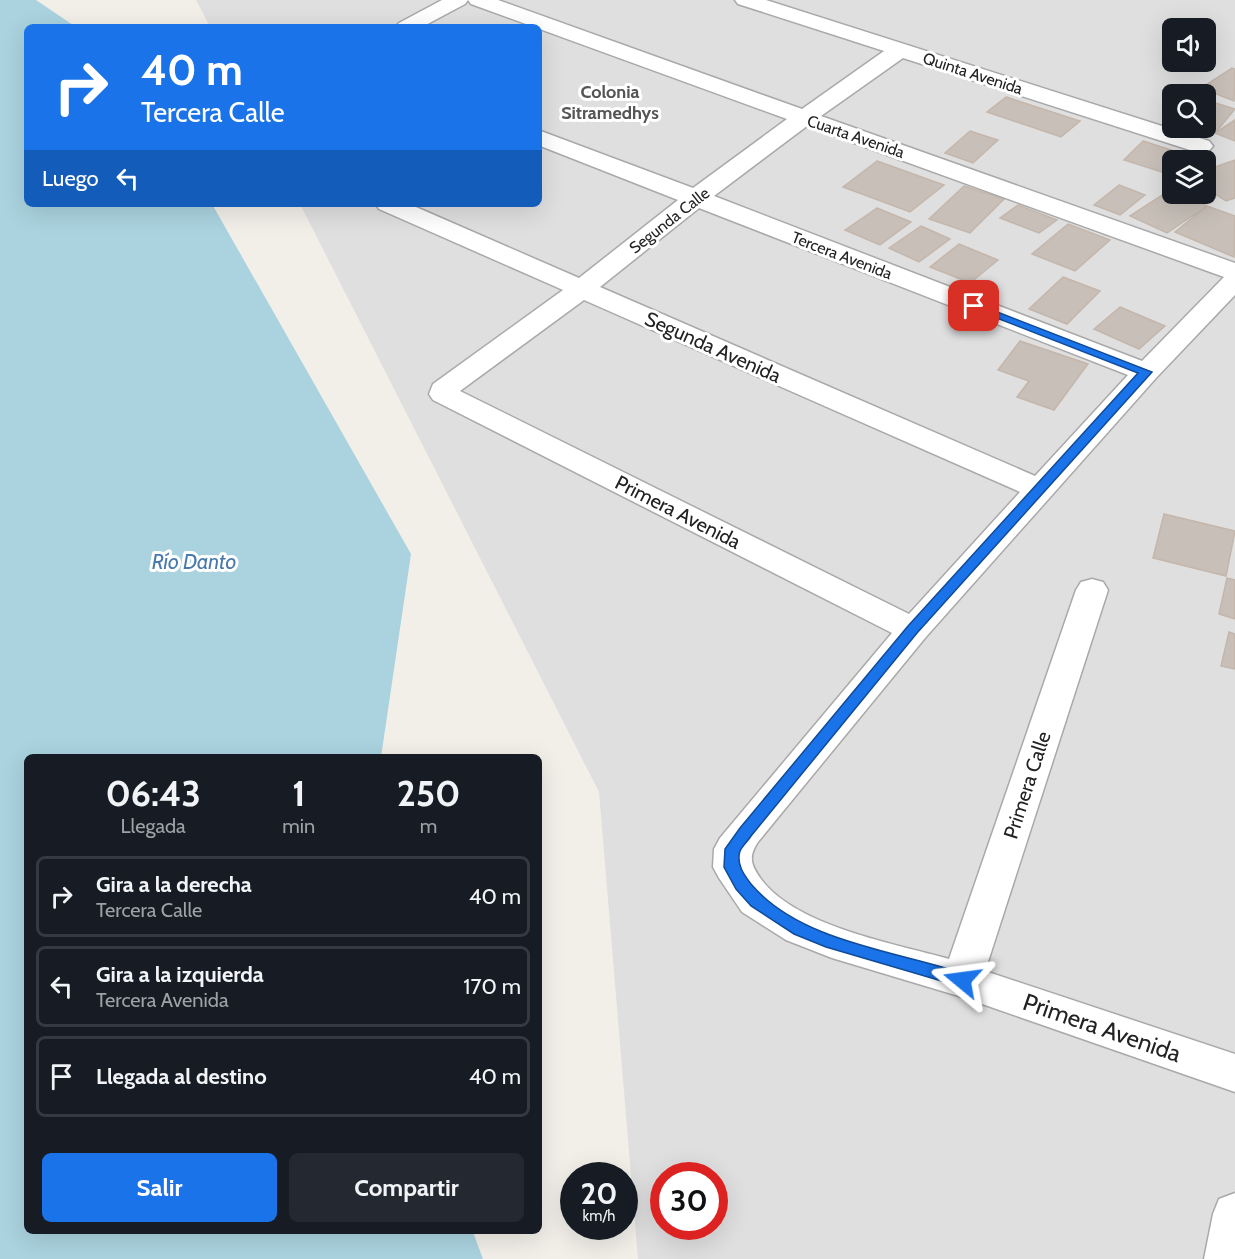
<!DOCTYPE html>
<html lang="es">
<head>
<meta charset="utf-8">
<style>
  :root { --surface:#171b24; --page:#242831; --text:#f1f3f6; --muted:#9ea1a6; --line:#363941; --accent:#1a73e8 }
  body { margin:0; font-family:Cabin,sans-serif; background:var(--page); color:var(--text); height:100vh; display:flex; flex-direction:column; font-size:22px; white-space:nowrap }
  * { box-sizing:border-box; margin:0 }
  p { font-size:20px; color:var(--muted) }
  .icon { flex:none; width:33px; height:33px; fill:none; stroke:currentColor; stroke-width:2; stroke-linecap:round; stroke-linejoin:round }
  .map { position:relative; flex:1; overflow:hidden }
  .panel { position:absolute; left:24px; top:754px; width:518px; height:480px; display:flex; flex-direction:column; background:var(--surface); border-radius:9px; box-shadow:0 6px 24px #0002 }
  .panel>* { flex:none }
  .hud { position:absolute; left:24px; top:24px; width:518px; height:183px; border-radius:9px; box-shadow:0 6px 24px #0002; background:#1a73e8; color:#fff; overflow:hidden }
  .buttons { position:absolute; left:1162px; top:18px; display:grid; gap:12px }
  .buttons a { display:grid; place-items:center; width:54px; height:54px; border-radius:9px; background:var(--surface); box-shadow:0 6px 24px #0002; font-size:30px }
  .speed { position:absolute; left:560px; top:1162px; display:flex; gap:12px; font-size:30px; font-weight:700; text-align:center }
  .speed>* { display:grid; place-content:center; width:78px; height:78px; border-radius:50%; background:var(--surface); box-shadow:0 6px 24px #0002; line-height:1 }
  .speed small { font-size:15px; font-weight:400 }
  .speed .limit { border:9px solid #d22; background:#fff; color:#111 }
  .pin { position:absolute; display:grid; place-items:center; width:51px; height:51px; color:#fff; margin:-26px; border-radius:12px; box-shadow:0 3px 9px #0006 }
  .me { position:absolute; width:66px; margin:-33px; rotate:286deg; stroke-linejoin:round; filter:drop-shadow(0 0 4px #0008) }
  .turn { display:flex; align-items:center; gap:21px; height:126px; padding:0 18px; font-size:27px }
  .turn .icon { width:78px; height:78px; stroke-width:2.5 }
  .turn b { display:block; font-size:42px; line-height:51px }
  .then { display:flex; align-items:center; height:57px; padding:0 18px; background:#0003; gap:12px; font-size:22px }
  .eta { display:flex; justify-content:space-evenly; align-items:center; height:102px; text-align:center }
  .eta b { font-size:36px; font-weight:700; line-height:42px }
  .button { display:flex; gap:12px; margin-top:auto; padding:12px 18px }
  .button a { flex:1; height:69px; border-radius:9px; background:var(--accent); color:#fff; font-size:24px; font-weight:700; line-height:69px; text-align:center }
  .button a+a { background:var(--page); color:var(--text) }
  ul { padding:0; list-style:none }
  li { display:flex; align-items:center; gap:18px; height:81px; margin:0 12px 9px; padding:0 6px; border:3px solid var(--line); border-radius:9px }
  li div { flex:1 }
  li b { display:block; font-size:22px }
  li em { font-style:normal }
  .map>svg:first-child { display:block }
  .residential { fill:#e0dfdf; fill-rule:evenodd }
  .water { fill:#aad3df }
  .building { fill:#c7bfb8; stroke:#c4b6ab; stroke-width:1.5 }
  .lines { fill:none; stroke-linecap:round; stroke-linejoin:round }
  .street-casing { stroke:#a9a9a9; stroke-width:3 }
  .street { fill:#fff; fill-rule:evenodd }
  .route { fill:#1a73e8; stroke:#114b97; stroke-width:1.5 }
  .labels { text-anchor:middle; stroke-width:6; stroke-linejoin:round; paint-order:stroke }
  .far-street-label { font-size:16px; fill:#222; stroke:#fff }
  .far-neighbourhood-label { font-size:18px; font-weight:bold; fill:#555; stroke:#fff }
  .street-label { font-size:20px; fill:#222; stroke:#fff }
  .water-label { font-size:21px; font-style:italic; fill:#4a7aab; stroke:#fff }
  .near-street-label { font-size:24px; fill:#222; stroke:#fff }
</style>
</head>
<body>
<div class="map">
<svg width="1235" height="1259" viewBox="0 0 1235 1259">
  <rect width="100%" height="100%" fill="#f2efe9"/>
  <path class="residential" d="M196 0H1235V1259H638L599 792 300 204H538V27H210ZM1173 28H1206V62H1173ZM1173 94H1206V128H1173ZM1173 160H1206V194H1173ZM663 1176H714V1227H663Z"/>
  <path class="water" d="M0 0H36L76 27H27V204H212L411 554 381 757 27 758V1232H473L483 1259H0Z"/>
  <path class="building" d="M1232 68 1235 69 1234 101 1201 88Z
    M1006 97 1080 121 1061 137 987 112Z
    M1206 100 1235 109 1215 133 1197 128H1206Z
    M1235 120V141L1215 133Z
    M970 131 998 140 973 163 945 153Z
    M1143 141 1187 155 1181 160H1173V169L1168 174 1124 160Z
    M1235 160V198L1226 201 1206 188V170Z
    M877 161 944 185 910 212 843 187Z
    M1119 185 1145 195 1120 215 1094 205Z
    M964 186 1004 199 970 233 929 219Z
    M1170 190 1173 194H1179L1207 206 1167 233 1130 216Z
    M1018 205 1057 220 1039 233 1000 218Z
    M1207 206 1235 216 1234 257 1175 232Z
    M877 208 911 222 880 245 845 230Z
    M1068 224 1110 240 1075 271 1032 254Z
    M921 226 950 239 919 262 889 248Z
    M959 244 998 260 970 283 930 267Z
    M1063 277 1100 291 1067 324 1029 309Z
    M1120 307 1165 326 1139 349 1094 329Z
    M1020 341 1088 364 1054 410 1017 397 1029 381 998 370Z
    M1164 514 1235 531 1226 576 1153 558Z
    M1227 578 1235 580V619L1219 614Z
    M1229 632 1235 634V669L1221 666Z"/>
  <g class="lines">
    <defs>
      <path id="street" d="M442 0H498L802 109 884 51 738 4 735 0H766L1209 141 1213 146 1209 151 1201 153 1193 151 903 58 821 116 1235 263V295L1156 378 925 638 758 842C748 857 751 865 761 879 795 926 895 944 949 959L1076 590 1081 582 1092 579 1103 582 1108 590 985 971 1235 1054V1092L962 997 832 958 786 940 742 912 719 878 713 867 714 849 720 838 892 633 433 400 429 394 433 384 563 290 379 209 376 204H409L579 278 678 200 538 145V130L693 188 787 119 471 4 468 0 465 4 422 27H395L399 23ZM807 126 1224 277 1142 361 714 196ZM699 208 1128 375 1035 476 600 287ZM584 300 1020 492 909 614 460 391Z
        M1235 1193V1259H1204L1213 1214 1219 1199Z"/>
    </defs>
    <use href="#street" class="street-casing"/>
    <use href="#street" class="street"/>
  </g>
  <path class="route" d="M974 303 1152 372 917 633 751 836C748 841 742 846 740 851 736 864 744 875 751 884 801 943 899 951 968 975L970 980 968 985 962 987 826 947 794 934 751 906 736 889 724 867 725 849 740 828 908 626 1138 373 971 308 969 306Z"/>
  <g class="labels">
    <g class="far-street-label">
      <text transform="translate(973 73) rotate(18)" y="6">Quinta Avenida</text>
      <text transform="translate(856 136) rotate(19)" y="6">Cuarta Avenida</text>
      <text transform="translate(669 220) rotate(-38)" y="6">Segunda Calle</text>
      <text transform="translate(842 255) rotate(21)" y="6">Tercera Avenida</text>
    </g>
    <g class="far-neighbourhood-label">
      <text x="610" y="98">Colonia<tspan x="610" dy="21">Sitramedhys</tspan></text>
    </g>
    <g class="street-label">
      <text transform="translate(713 347) rotate(24)" y="7">Segunda Avenida</text>
      <text transform="translate(678 512) rotate(27)" y="7">Primera Avenida</text>
      <text transform="translate(1027 785) rotate(-72)" y="7">Primera Calle</text>
    </g>
    <g class="water-label">
      <text x="194" y="569">Río Danto</text>
    </g>
    <g class="near-street-label">
      <text transform="translate(1102 1028) rotate(19)" y="8">Primera Avenida</text>
    </g>
  </g>
</svg>
<div class="buttons">
<a><svg class="icon" aria-label="sound" viewBox="0 0 24 24"><path d="M4 9h4l5-4v14l-5-4H4zM17 9q2 3 0 6"/></svg></a>
<a><svg class="icon" aria-label="search" viewBox="0 0 24 24"><circle cx="10" cy="10" r="6"/><path d="M15 15l6 6"/></svg></a>
<a><svg class="icon" aria-label="layers" viewBox="0 0 24 24"><path d="M12 4l9 5-9 5-9-5zM3 14l9 5 9-5"/></svg></a>
</div>
<div class="speed"><div>20<small>km/h</small></div><div class="limit">30</div></div>
<div class="pin" style="left:974px;top:306px;background:#d93025"><svg class="icon" aria-label="arrive" viewBox="0 0 24 24"><path d="M6 21V4h12l-3 4 3 4H6"/></svg></div>
<svg class="me" style="left:962px;top:980px" viewBox="-20 -20 40 40"><path d="M0-17L14 15 0 8-14 15z" fill="#1a73e8" stroke="#fff" stroke-width="4"/></svg>
<div class="hud">
<div class="turn"><svg class="icon" aria-label="right" viewBox="0 0 24 24"><path d="M7 20v-9h11M14 6l5 5-5 5"/></svg><div><b>40 m</b>Tercera Calle</div></div>
<div class="then">Luego<svg class="icon" aria-label="left" viewBox="0 0 24 24"><path d="M17 20v-9H6M10 6l-5 5 5 5"/></svg></div>
</div>
<section class="panel">
<div class="eta">
<div><b>06:43</b><p>Llegada</p></div>
<div><b>1</b><p>min</p></div>
<div><b>250</b><p>m</p></div>
</div>
<ul>
<li><svg class="icon" aria-label="right" viewBox="0 0 24 24"><path d="M7 20v-9h11M14 6l5 5-5 5"/></svg><div><b>Gira a la derecha</b><p>Tercera Calle</p></div><em>40 m</em></li>
<li><svg class="icon" aria-label="left" viewBox="0 0 24 24"><path d="M17 20v-9H6M10 6l-5 5 5 5"/></svg><div><b>Gira a la izquierda</b><p>Tercera Avenida</p></div><em>170 m</em></li>
<li><svg class="icon" aria-label="arrive" viewBox="0 0 24 24"><path d="M6 21V4h12l-3 4 3 4H6"/></svg><div><b>Llegada al destino</b></div><em>40 m</em></li>
</ul>
<div class="button"><a>Salir</a><a>Compartir</a></div>
</section>
</div>
</body>
</html>
